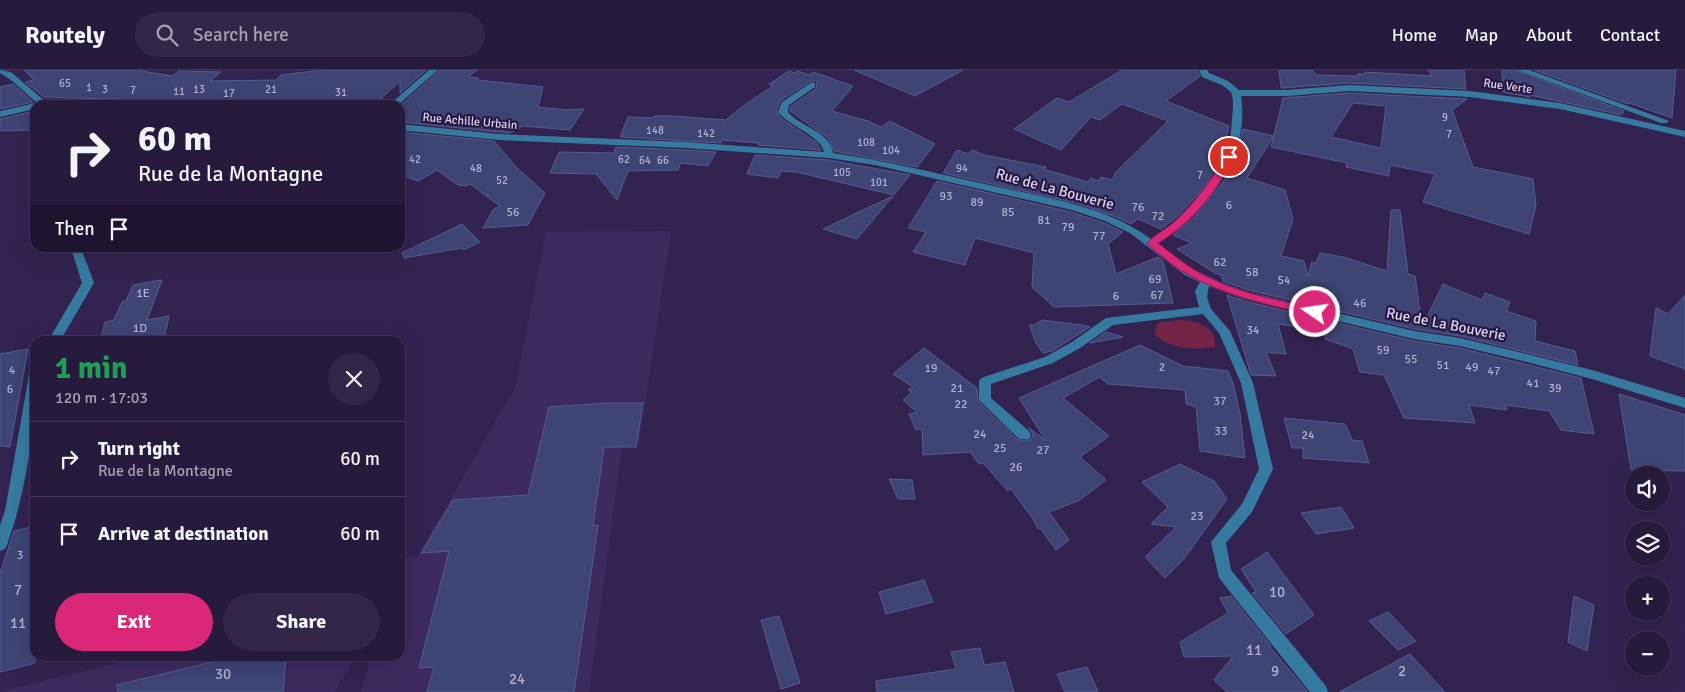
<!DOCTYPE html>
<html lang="en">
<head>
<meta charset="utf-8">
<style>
  :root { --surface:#261a3d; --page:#322748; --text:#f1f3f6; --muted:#a4a1b0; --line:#423857; --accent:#db2777 }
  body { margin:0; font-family:Signika,sans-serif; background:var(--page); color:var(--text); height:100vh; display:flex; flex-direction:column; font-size:19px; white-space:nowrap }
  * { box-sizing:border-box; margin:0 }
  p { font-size:16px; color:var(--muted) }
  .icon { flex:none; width:28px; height:28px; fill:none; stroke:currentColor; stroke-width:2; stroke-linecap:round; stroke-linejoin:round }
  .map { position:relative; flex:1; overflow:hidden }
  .drawer { position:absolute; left:30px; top:266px; width:375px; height:325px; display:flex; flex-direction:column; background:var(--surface); border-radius:15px; box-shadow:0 5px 20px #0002,0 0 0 1px var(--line) }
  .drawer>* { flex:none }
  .guide { position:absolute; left:30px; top:30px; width:375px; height:152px; border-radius:15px; box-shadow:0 5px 20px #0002,0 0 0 1px var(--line); background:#261a3d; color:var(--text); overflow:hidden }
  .fabs { position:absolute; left:1625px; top:396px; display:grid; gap:10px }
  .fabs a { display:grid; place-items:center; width:45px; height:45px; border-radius:50%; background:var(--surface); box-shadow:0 5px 20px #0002,0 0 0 1px var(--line); font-size:25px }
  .pin { position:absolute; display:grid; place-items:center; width:42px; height:42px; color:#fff; margin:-21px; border:2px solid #fff; border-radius:50%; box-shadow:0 1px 5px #0007 }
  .me { position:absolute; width:55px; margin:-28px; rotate:283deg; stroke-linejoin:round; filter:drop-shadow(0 0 4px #0008) }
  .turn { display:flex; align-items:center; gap:18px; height:105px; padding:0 25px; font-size:22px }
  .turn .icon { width:65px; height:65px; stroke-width:2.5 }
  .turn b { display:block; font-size:35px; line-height:42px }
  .then { display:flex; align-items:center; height:48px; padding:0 25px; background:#0003; gap:10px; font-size:19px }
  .round { display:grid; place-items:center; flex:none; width:52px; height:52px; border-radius:26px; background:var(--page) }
  .summary { display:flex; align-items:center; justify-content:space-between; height:85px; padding:0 25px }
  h1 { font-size:30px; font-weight:800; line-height:38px; color:#1e9e55 }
  .cta { display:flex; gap:10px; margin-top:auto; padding:10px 25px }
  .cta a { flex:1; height:58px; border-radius:30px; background:var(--accent); color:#fff; font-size:20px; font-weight:800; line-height:58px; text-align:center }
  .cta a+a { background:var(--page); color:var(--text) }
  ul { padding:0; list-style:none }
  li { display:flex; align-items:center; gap:15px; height:75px; padding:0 25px; border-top:1px solid var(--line) }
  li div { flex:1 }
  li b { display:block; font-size:19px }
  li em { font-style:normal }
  header { display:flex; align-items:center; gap:30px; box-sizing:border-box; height:70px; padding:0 25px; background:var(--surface); border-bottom:1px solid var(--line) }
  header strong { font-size:24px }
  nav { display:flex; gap:28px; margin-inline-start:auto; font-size:18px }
  .search { width:350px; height:45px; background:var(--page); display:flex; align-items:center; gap:12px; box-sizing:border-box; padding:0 18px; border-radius:28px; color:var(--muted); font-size:19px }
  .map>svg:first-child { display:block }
  .built { fill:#3d2b5f }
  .green { fill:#742547 }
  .building { fill:#3e4474; stroke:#565d8f; fill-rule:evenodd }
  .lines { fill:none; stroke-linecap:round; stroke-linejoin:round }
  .minor { fill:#377aa1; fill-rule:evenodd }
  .route { fill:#db2777; stroke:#8e194d }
  .labels { text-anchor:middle; stroke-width:4.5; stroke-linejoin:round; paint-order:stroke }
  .far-number-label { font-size:11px; fill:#b3afd0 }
  .far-street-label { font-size:12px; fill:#dad3ef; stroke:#291945 }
  .number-label { font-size:12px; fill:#b3afd0 }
  .street-label { font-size:15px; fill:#dad3ef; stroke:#291945 }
  .near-number-label { font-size:15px; fill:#b3afd0 }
</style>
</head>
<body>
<header>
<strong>Routely</strong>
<div class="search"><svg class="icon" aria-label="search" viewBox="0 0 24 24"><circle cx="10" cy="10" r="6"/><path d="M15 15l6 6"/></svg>Search here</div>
<nav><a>Home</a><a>Map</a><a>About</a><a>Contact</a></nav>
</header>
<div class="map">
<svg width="1685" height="622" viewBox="0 0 1685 622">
  <rect width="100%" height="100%" fill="#332351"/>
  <path class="built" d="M671 161 639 374 622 376 589 622H361L371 586H400V489L418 485 515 318 546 162Z
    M143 586H356L334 622H0Z"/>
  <path class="green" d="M1181 250C1198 251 1217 257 1215 277 1194 280 1171 280 1154 264L1157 254 1162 252Z"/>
  <path class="building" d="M24 0H136L172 6 179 1 221 2 210 11 276 10 281 5 323 0H426L400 23V11L374 35H295L44 27 25 12 34 10Z
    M440 0H477L468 7 479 8 477 10 543 17 538 37 566 40 584 39 570 60 523 56 510 63 499 62 400 52V36Z
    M854 0H963L915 26Z
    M1122 0H1197L1200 6 1166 31 1229 56 1223 84 1205 117 1179 145 1161 159 1138 149 1131 154 1116 147 1076 133 943 103 957 80 968 84 973 80 984 85 1046 97 1043 99 1088 112 1091 108 1098 111 1101 107 1113 110 1115 103 1168 51 1122 34 1100 50 1091 47 1061 80 1014 59 1057 28 1069 32Z
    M1279 0H1312L1317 5 1359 6 1357 4H1365V2L1432 6 1428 0H1464L1466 19 1349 13 1281 18Z
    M1502 0H1515L1624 41 1622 45 1530 25V27L1503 22Z
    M1534 0H1676L1672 48 1629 33 1628 34Z
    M789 1 794 3 798 1 809 5 813 2 853 16 832 41 868 51 881 57 890 51 935 74 917 97 834 81 828 68 790 41 791 36 816 19 817 12 813 10 781 30 776 41 782 49 816 72 821 80 758 75 759 73 734 71 723 70 721 73 620 67 628 47 653 48 654 46H673L726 50 743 36 773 16 769 14Z
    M13 14 33 32 0 39V17Z
    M1349 23 1467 29 1452 40 1473 97 1533 109 1536 136 1529 164 1423 132 1435 104 1390 95 1389 106 1346 97 1347 93 1271 77 1283 28ZM1353 33 1386 36 1381 78 1331 67Z
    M35 41V60L0 61V49Z
    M1243 59 1274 66 1247 108 1285 120 1293 149 1281 186 1304 191 1308 206 1312 192 1316 193 1320 183 1343 187 1387 201 1391 140H1400L1408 204 1415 206 1422 257 1443 214 1482 230 1485 223 1510 232 1506 241 1536 251 1535 271 1575 281 1578 295 1460 266 1414 259 1248 220 1223 211 1221 205 1215 203 1177 179 1192 173 1173 165 1194 147 1223 112 1234 92Z
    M400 62 494 71 515 96 545 123 528 155 483 158 493 140 500 136 470 114 465 116 458 115 437 100 418 111 400 104Z
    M616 77 686 80 716 82 708 96 681 93 678 100 628 101 617 130 596 104 550 103 559 82 614 83Z
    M755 85 829 90 910 105 894 125 796 102 781 101 778 108 747 104Z
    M937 111 1071 142 1104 153 1123 162 1108 174 1116 204 1158 187 1163 191 1173 233 1054 237 1032 217 1034 183 975 168 965 195 913 182 926 162 908 158Z
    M893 126 857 169 823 159 850 146Z
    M462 154 480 172 463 180 461 178 404 188 402 183Z
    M162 210 147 250 169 246 165 265 136 271H100L105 252 114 250 122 232 126 231 133 215Z
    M1227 225 1244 231 1414 271 1460 278 1581 308 1594 364 1561 360 1549 341 1505 335 1507 340 1469 335 1475 353 1404 348 1384 305 1360 302 1353 279 1325 269 1327 261 1278 254 1286 284 1266 282 1276 306 1251 305Z
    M1685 225V299L1650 286 1656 238 1668 244Z
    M1042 250 1082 255 1090 257 1052 281 1043 283 1036 273 1029 255H1034Z
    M1106 262 1123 267 1090 273Z
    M1140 275 1183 296 1228 301 1233 313 1240 343 1245 388 1200 381 1196 337 1186 334 1185 320 1108 314 1099 307 1063 328 1109 366 1080 387 1106 410 1078 431 1049 442 1069 470 1056 480 1040 458 1038 459 1033 449 1010 418 1008 421 983 393 979 394 970 382 923 385 922 359 916 360 909 344 917 342 903 330 912 322 908 320 913 317 893 304 924 278 977 318 978 331 1018 370H1031L1033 364 1028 357 1046 371 1019 328Z
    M28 279 10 377 0 376V284Z
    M1619 324 1685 345V401L1631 400Z
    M610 333H643L636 377H604L593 456 598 455 574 622H427L434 597 419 598 449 481 421 483 453 430 528 425 549 337Z
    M1284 348 1345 354 1352 370 1362 371 1369 393 1303 388V378H1292Z
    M1180 394 1214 411 1227 429 1184 489 1165 508 1145 487 1176 457 1151 454 1168 437 1142 412Z
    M889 409 912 410 915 429H898Z
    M1341 437 1354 458 1316 464 1301 443Z
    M35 456V593L0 602V503L14 461Z
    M1267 482 1314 545 1286 564 1252 523 1256 522 1241 499Z
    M924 510 933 532 886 544 879 522Z
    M1231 526 1271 576 1270 577 1308 622H1227L1214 610 1233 586 1184 587 1180 572 1228 543 1220 528Z
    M1574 526 1594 535 1587 581 1568 572Z
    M1388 542 1416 571 1398 580 1369 551Z
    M779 546 800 613 781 619 761 550Z
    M980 578 984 595 1005 592 1014 622H877L876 611 956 599 951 582Z
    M1410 584 1445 622H1339Z
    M237 586H286L283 622H118L117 615Z
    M1087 597 1098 622H1065L1057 604Z"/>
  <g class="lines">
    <path class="minor" d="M0 0 11 2 39 26 52 35 38 34 11 10 0 3Z
      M429 0H438L398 35H389Z
      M1199 0H1207L1209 3 1228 11 1239 20H1287L1349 15 1470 21 1560 33 1685 61V67L1560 39 1470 27 1349 21 1287 26H1241C1251 87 1206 142 1158 174L1193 199 1220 212 1247 222 1414 261 1460 268 1523 283 1592 300 1685 328V338L1592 309 1523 291 1460 276 1414 269 1244 229 1209 216 1207 227 1211 239 1230 261 1253 313 1273 399 1252 442 1226 473 1231 500 1326 616 1328 622H1310L1219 508 1211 472 1242 434 1259 399 1241 313 1219 263 1203 244 1113 255 1080 278 1053 293 991 314V328L1029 361 1031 365 1029 369H1019L979 330V311L981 308 1045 287 1072 272 1106 248 1199 237 1195 221 1200 212 1185 205 1130 163 1105 151 1072 140 875 95 829 88 686 78 499 70 400 60V54L499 64 686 72 824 82C821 66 789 56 778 42L782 32 812 12 815 13V17L789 35 788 42C800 57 830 61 833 83 887 91 940 104 994 116 1047 128 1106 136 1151 169 1191 142 1231 99 1232 49 1233 39 1234 31 1231 22L1222 15 1202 7Z
      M1517 0H1529L1669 51 1667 53H1661Z
      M35 33 39 35H35V39L0 47V41Z
      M71 178H81L94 213 60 271H48L82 213Z
      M35 300C35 359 27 419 7 475L5 479 0 481V455L5 441 29 305 31 302Z"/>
  </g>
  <path class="route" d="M1229 84 1233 87C1219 120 1190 155 1158 173 1175 186 1191 200 1210 208 1244 225 1282 230 1318 240L1320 242 1318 245 1315 246C1262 233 1207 223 1164 188 1159 183 1152 179 1147 173 1154 165 1167 159 1175 151 1196 132 1212 109 1226 85Z"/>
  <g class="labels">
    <g class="far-number-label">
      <text x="65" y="17">65</text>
      <text x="89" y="21">1</text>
      <text x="105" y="23">3</text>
      <text x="199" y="23">13</text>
      <text x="271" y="23">21</text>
      <text x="133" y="24">7</text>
      <text x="179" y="25">11</text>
      <text x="341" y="26">31</text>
      <text x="229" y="27">17</text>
      <text x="1445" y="51">9</text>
      <text x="655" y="64">148</text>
      <text x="706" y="67">142</text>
      <text x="1449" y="68">7</text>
      <text x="866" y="76">108</text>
      <text x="891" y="84">104</text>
      <text x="415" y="93">42</text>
      <text x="624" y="93">62</text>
      <text x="645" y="94">64</text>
      <text x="663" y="94">66</text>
      <text x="476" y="102">48</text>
      <text x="962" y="102">94</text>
      <text x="842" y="106">105</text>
      <text x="1200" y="109">7</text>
      <text x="502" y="114">52</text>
      <text x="879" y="116">101</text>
    </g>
    <g class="far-street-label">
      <text transform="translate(1508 16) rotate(8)" y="4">Rue Verte</text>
      <text transform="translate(470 51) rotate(5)" y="4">Rue Achille Urbain</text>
    </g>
    <g class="number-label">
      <text x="946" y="130">93</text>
      <text x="977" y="136">89</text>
      <text x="1229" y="139">6</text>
      <text x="1138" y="141">76</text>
      <text x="513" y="146">56</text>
      <text x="1008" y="146">85</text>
      <text x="1158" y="150">72</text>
      <text x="1044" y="154">81</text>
      <text x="1068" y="161">79</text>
      <text x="1099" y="170">77</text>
      <text x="1220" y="196">62</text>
      <text x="1252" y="206">58</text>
      <text x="1155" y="213">69</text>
      <text x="1284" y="214">54</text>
      <text x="143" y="227">1E</text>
      <text x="1157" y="229">67</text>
      <text x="1116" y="230">6</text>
      <text x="1360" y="237">46</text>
      <text x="140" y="262">1D</text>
      <text x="1253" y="264">34</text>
      <text x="1383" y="284">59</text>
      <text x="1411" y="293">55</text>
      <text x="1443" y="299">51</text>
      <text x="1162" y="301">2</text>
      <text x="1472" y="301">49</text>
      <text x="931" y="302">19</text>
      <text x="12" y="304">4</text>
      <text x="1494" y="305">47</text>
      <text x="1533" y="317">41</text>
      <text x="957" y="322">21</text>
      <text x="1555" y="322">39</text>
      <text x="10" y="323">6</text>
      <text x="1220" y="335">37</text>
      <text x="961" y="338">22</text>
      <text x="1221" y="365">33</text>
      <text x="980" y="368">24</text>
      <text x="1308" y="369">24</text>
      <text x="1000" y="382">25</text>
      <text x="1043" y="384">27</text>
      <text x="1016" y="401">26</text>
      <text x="1197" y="450">23</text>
      <text x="20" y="489">3</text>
    </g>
    <g class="street-label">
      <text transform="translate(1055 119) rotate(15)" y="5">Rue de La Bouverie</text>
      <text transform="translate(1446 254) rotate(11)" y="5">Rue de La Bouverie</text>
    </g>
    <g class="near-number-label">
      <text x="18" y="525">7</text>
      <text x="1277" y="527">10</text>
      <text x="18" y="558">11</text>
      <text x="1254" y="585">11</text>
      <text x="1275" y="606">9</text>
      <text x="1402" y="606">2</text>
      <text x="223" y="609">30</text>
      <text x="517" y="614">24</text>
    </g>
  </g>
</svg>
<div class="fabs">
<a><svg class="icon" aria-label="sound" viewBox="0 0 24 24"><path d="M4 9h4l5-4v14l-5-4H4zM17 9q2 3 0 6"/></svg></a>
<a><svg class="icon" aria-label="layers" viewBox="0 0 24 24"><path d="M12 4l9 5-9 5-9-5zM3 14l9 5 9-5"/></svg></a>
<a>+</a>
<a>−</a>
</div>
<div class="pin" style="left:1229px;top:87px;background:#d93025"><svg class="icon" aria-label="arrive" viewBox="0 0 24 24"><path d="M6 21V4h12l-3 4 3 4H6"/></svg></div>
<svg class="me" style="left:1315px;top:242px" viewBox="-20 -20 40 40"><circle r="17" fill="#db2777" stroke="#fff" stroke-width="3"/><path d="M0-11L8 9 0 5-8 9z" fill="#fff"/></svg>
<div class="guide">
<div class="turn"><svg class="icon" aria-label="right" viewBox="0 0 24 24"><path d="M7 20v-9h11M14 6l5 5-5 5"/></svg><div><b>60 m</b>Rue de la Montagne</div></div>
<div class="then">Then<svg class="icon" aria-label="arrive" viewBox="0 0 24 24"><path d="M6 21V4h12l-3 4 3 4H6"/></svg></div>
</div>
<section class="drawer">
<div class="summary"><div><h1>1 min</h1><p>120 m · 17:03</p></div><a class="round"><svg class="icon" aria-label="close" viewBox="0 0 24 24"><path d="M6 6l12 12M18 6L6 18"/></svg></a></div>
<ul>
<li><svg class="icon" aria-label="right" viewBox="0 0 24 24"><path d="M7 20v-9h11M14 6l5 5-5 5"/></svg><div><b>Turn right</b><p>Rue de la Montagne</p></div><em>60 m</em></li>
<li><svg class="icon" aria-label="arrive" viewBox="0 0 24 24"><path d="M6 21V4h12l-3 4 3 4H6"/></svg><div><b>Arrive at destination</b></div><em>60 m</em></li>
</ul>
<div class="cta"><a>Exit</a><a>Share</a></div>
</section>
</div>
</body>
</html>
